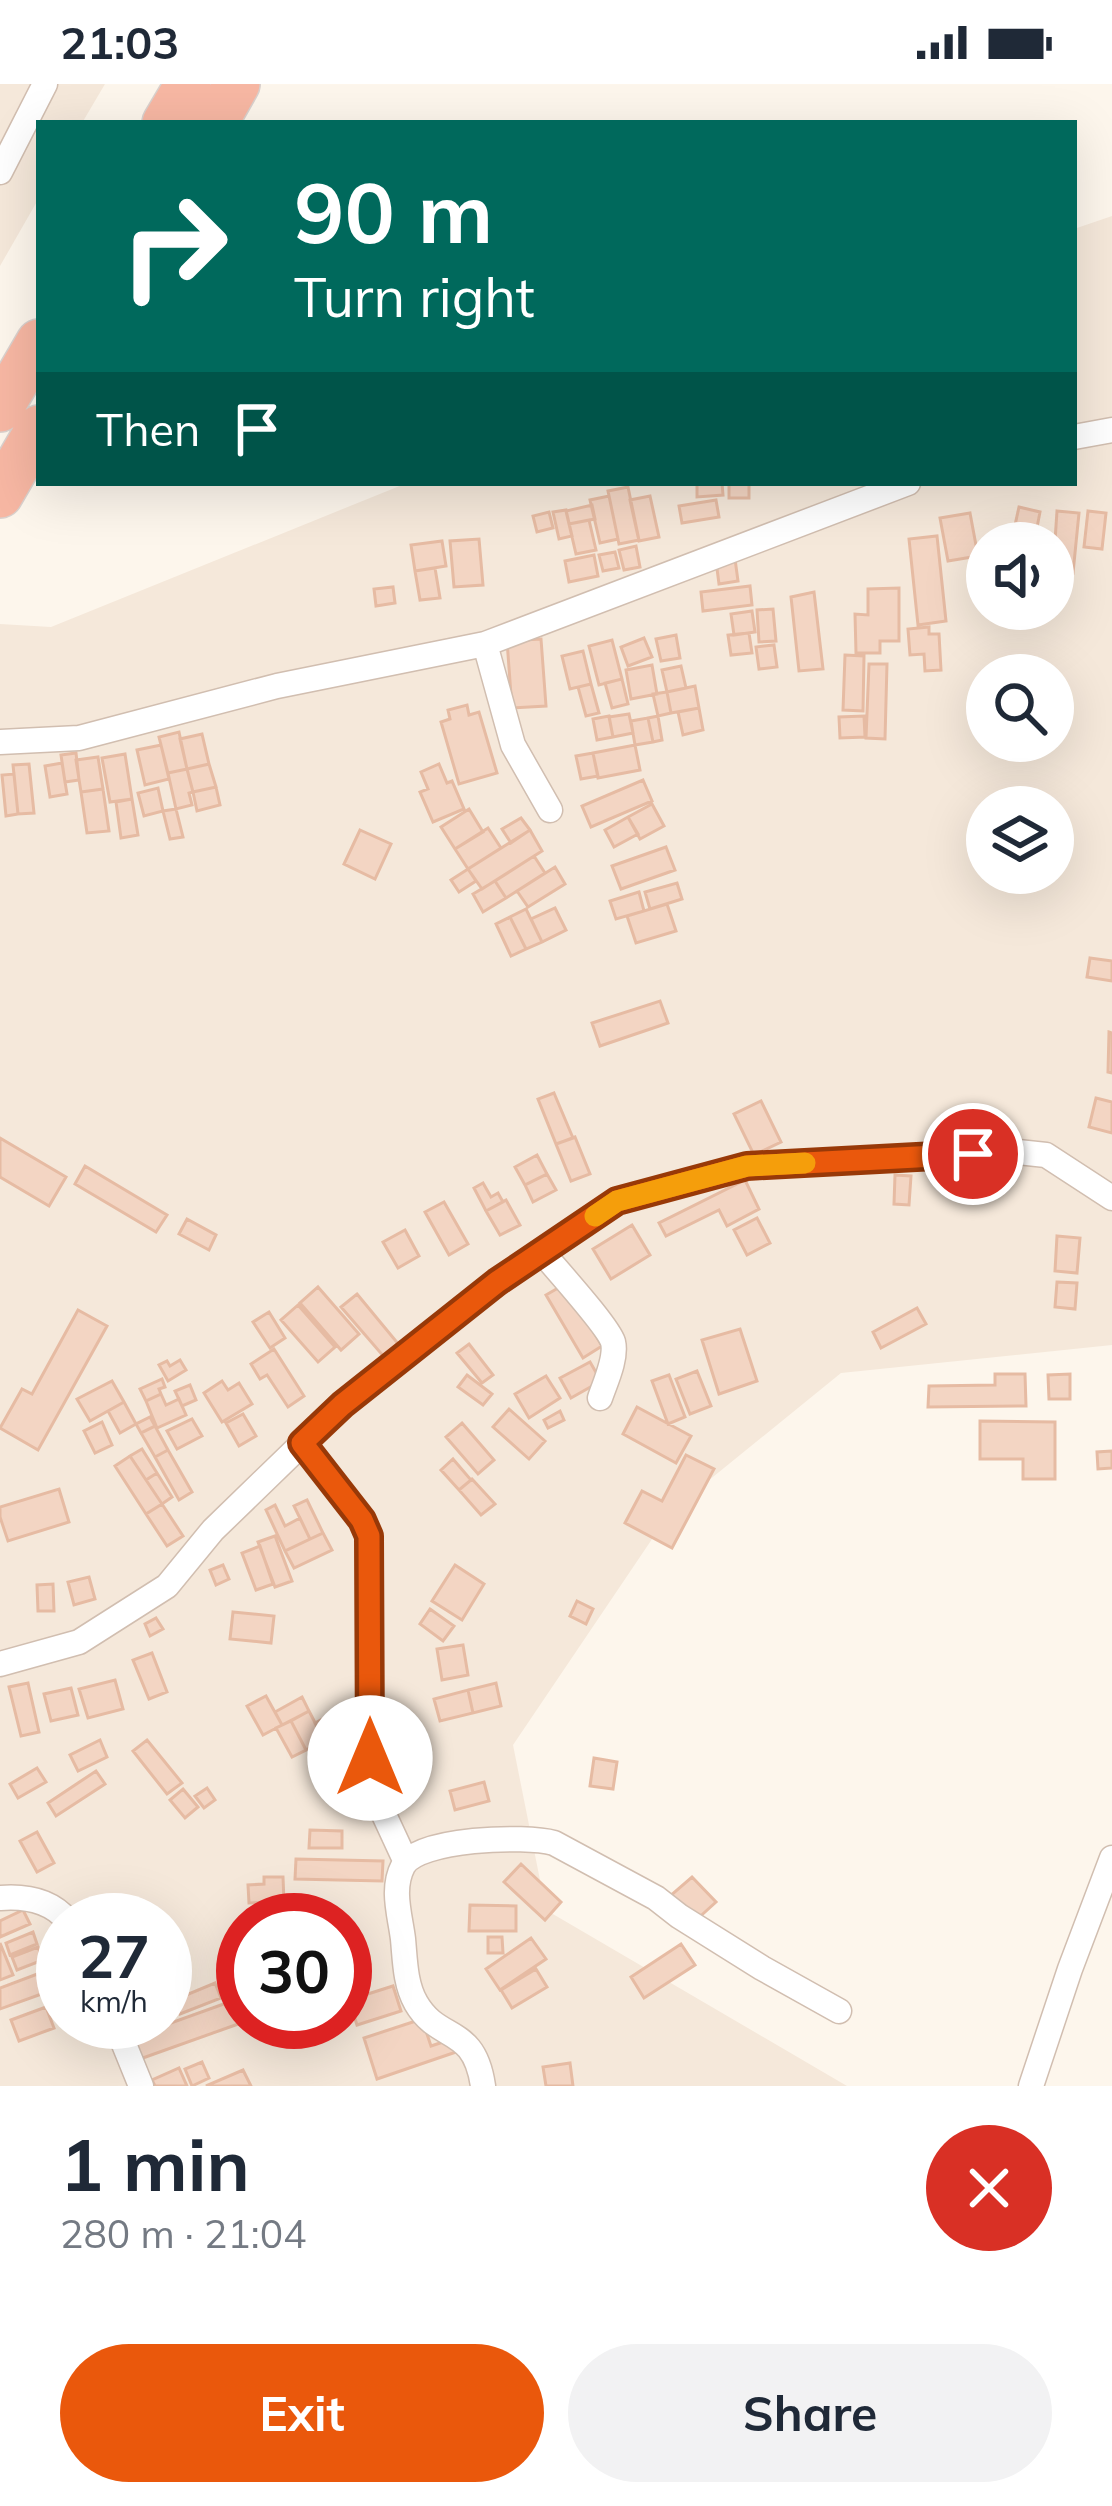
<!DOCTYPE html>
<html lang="en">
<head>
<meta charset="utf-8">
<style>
  :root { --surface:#fff; --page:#f2f2f3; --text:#1f2937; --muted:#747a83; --accent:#ea580c }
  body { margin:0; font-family:Mulish,sans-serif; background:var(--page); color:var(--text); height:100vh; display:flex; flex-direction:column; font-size:45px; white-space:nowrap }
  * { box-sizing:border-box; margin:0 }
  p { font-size:39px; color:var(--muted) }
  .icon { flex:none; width:66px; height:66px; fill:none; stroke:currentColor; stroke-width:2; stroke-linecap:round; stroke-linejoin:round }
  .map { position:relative; height:2002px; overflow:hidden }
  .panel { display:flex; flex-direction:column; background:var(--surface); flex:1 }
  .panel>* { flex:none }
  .banner { position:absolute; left:36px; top:36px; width:1041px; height:366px; border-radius:0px; box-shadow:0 12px 48px #0002; background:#00695c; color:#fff; overflow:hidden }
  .controls { position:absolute; left:966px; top:438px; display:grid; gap:24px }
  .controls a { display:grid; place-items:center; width:108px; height:108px; border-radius:50%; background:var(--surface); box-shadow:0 12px 48px #0002; font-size:60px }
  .speed { position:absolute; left:36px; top:1809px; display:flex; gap:24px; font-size:60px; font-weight:700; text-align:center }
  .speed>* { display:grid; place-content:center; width:156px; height:156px; border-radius:50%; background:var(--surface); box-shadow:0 12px 48px #0002; line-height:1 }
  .speed small { font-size:30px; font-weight:400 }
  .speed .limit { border:18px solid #d22; background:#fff; color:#111 }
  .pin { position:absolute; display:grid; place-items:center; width:102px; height:102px; color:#fff; margin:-51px; border:6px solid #fff; border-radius:50%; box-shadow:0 3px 12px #0007 }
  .me { position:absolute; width:132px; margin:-66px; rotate:0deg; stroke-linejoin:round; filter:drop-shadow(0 0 9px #0008) }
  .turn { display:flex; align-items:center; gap:42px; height:252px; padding:0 60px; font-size:54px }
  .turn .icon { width:156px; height:156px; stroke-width:2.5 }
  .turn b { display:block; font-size:84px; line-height:102px }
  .then { display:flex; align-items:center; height:114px; padding:0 60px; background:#0003; gap:24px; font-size:45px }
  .round { display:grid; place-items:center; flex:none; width:126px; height:126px; border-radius:63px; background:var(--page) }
  .overview { display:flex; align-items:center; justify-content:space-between; height:204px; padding:0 60px }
  h1 { font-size:72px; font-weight:700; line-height:90px }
  .primary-button { display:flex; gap:24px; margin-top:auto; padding:24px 60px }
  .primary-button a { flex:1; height:138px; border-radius:72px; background:var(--accent); color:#fff; font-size:48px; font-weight:700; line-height:138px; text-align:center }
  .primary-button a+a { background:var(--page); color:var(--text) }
  .status { display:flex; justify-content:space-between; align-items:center; height:84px; padding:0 60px; background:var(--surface); direction:ltr }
  .status svg { height:33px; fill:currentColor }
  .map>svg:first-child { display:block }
  .residential { fill:#f5e8da; fill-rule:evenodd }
  .building { fill:#f3d5c3; stroke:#e6bba3; stroke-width:3 }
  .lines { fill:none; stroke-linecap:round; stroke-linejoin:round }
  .street-casing { stroke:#d1beb0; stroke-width:27 }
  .highway-casing { stroke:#dad1cd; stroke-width:48 }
  .street { stroke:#fff; stroke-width:24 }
  .highway { stroke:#f7b7a3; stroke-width:45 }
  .route-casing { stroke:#983908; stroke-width:30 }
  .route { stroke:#ea580c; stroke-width:21 }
  .slow { stroke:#f59e0b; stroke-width:21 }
</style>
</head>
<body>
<div class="status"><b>21:03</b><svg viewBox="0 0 49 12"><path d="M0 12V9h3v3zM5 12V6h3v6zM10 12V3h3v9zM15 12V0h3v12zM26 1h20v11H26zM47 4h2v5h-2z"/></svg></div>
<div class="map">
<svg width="1112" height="2002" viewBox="0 0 1112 2002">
  <rect width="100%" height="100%" fill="#fdf6ec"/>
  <path class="residential" d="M0 0H105L82 39H39V114L0 182Z
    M1112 132V1261L841 1289 671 1427 513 1661 546 1826 847 2002H0V540L51 543 407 399H1074V145ZM987 459H1053V525H987ZM987 591H1053V657H987ZM987 723H1053V789H987ZM63 1836H165V1938H63ZM243 1836H345V1938H243Z"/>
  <path class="building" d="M697 399H722L723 411 697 413Z
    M729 399H749V414H729Z
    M628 403 639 456 619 460 608 407Z
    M609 412 618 455 600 459 590 416Z
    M650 412 659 453 639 457 630 416Z
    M716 416 719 433 682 439 679 422Z
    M592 421 595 435 569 440 566 427Z
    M1019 423 1040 428 1034 459H1011Z
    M566 426 572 452 559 455 553 428Z
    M1057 427 1079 429 1073 489 1053 487Z
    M1088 427 1106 429 1102 465 1084 463Z
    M549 428 553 444 537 448 533 432Z
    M970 429 978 472 948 477 940 434Z
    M589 436 596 466 576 470 569 440Z
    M937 452 946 537 918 541 909 455Z
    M479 455 483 501 454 503 450 457Z
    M442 457 446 482 415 487 411 461Z
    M636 462 640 483 624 486 619 466Z
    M615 468 619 484 603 487 599 471Z
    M594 471 598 492 569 498 565 477Z
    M735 475 738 497 719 500 716 477Z
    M435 484 440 514 420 516 415 487Z
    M750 502 752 521 703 527 701 508Z
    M393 503 395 519 376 522 374 505Z
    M899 504V557H880V569H856L855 530 868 531V505Z
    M814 508 823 585 799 587 791 513Z
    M773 525 776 557 759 558 757 526Z
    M752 527 755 548 734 551 731 530Z
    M929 543V550H939L941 586 925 587 924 570 910 571 908 545Z
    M749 549 752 569 731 571 728 551Z
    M676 551 680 574 661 577 656 555Z
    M644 554 652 573 628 582 621 563Z
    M541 555 546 622 512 624 507 557Z
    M612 556 622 595 599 601 589 562Z
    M774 561 777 583 759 585 756 563Z
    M583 567 591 600 570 605 562 572Z
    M845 571 864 572 863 627 843 626Z
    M869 580H887L885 655 866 654Z
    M652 581 657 610 631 615 626 586Z
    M681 582 686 604 667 608 662 586Z
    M622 595 628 620 612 624 605 599Z
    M591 600 599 629 586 632 578 603Z
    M695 602 699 624 671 629 667 608Z
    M667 608 671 629 658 632 653 610Z
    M467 621 469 631 479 628 497 689 459 700 441 638 450 635 448 626Z
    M699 624 703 646 683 651 678 628Z
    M629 630 633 649 613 653 609 633Z
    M609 632 613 653 597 656 593 635Z
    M658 632 662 656 653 658 648 634Z
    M864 632 865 653 840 654 839 633Z
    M648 634 653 658 635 661 631 637Z
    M179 648 187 685 168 689 159 653Z
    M202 650 209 680 187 685 180 655Z
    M161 661 169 695 145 701 137 666Z
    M635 661 640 686 598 694 593 669Z
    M76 669 79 696 65 698 61 671Z
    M593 669 598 692 581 695 576 672Z
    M125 670 132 715 110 718 102 674Z
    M98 673 103 705 81 708 76 676Z
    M62 679 67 710 50 713 45 682Z
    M29 680 34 729 18 730 13 681Z
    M209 680 216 703 193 708 187 685Z
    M439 680 447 699 452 697 464 725 433 738 420 708 428 705 421 688Z
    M187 685 193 708 189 709 192 721 176 725 168 689Z
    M14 690 18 730 6 732 2 691Z
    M643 696 652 717 591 743 582 722Z
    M216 703 220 721 197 727 193 708Z
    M158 704 163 727 144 732 138 709Z
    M103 705 109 747 87 749 81 708Z
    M132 715 138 751 121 754 116 718Z
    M652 720 664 742 640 755 628 733Z
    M176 725 183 753 170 755 163 727Z
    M469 725 483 748 455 765 441 743Z
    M628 733 638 750 614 763 605 746Z
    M521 734 530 746 511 759 502 745Z
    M488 744 501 764 468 785 455 765Z
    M360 746 391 760 375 795 344 780Z
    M530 746 542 767 482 805 468 785Z
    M666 763 675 786 621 805 612 782Z
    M534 772 545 789 506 814 495 797Z
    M555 783 565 800 528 823 517 807Z
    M468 785 476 797 459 808 451 796Z
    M495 797 506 814 483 828 473 810Z
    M677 799 682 815 650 825 645 808Z
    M639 808 644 827 616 835 610 817Z
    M667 820 676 847 636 859 627 832Z
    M555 824 566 846 542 858 531 835Z
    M526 825 542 858 526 865 510 833Z
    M510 833 526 865 511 872 496 840Z
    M1090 874 1112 877V897L1087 893Z
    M660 917 668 939 600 962 592 939Z
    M1109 948 1112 949V989L1108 988Z
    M554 1009 573 1054 556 1060 538 1015Z
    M1096 1014 1112 1018V1049L1089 1043Z
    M761 1017 781 1058 754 1071 734 1030Z
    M575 1053 590 1090 571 1097 556 1060Z
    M0 1054 66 1093 49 1122 0 1093Z
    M537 1071 547 1090 525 1101 515 1083Z
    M85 1082 167 1131 156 1148 75 1100Z
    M547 1090 556 1106 533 1118 525 1101Z
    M895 1091 911 1092 909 1121 894 1120Z
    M745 1096 759 1125 727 1142 719 1126 666 1152 659 1139Z
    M483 1099 491 1113 498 1109 503 1118 486 1127 474 1104Z
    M506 1116 520 1141 500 1151 486 1127Z
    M444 1118 468 1160 449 1171 425 1128Z
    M757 1134 770 1159 747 1171 734 1146Z
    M187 1135 216 1151 209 1166 179 1150Z
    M632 1141 650 1171 611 1195 593 1165Z
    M405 1146 419 1172 398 1184 383 1158Z
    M1057 1152 1080 1154 1077 1189 1055 1187Z
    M1057 1198 1077 1199 1075 1225 1055 1223Z
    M565 1200 602 1262 583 1274 546 1211Z
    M318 1203 359 1250 341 1266 300 1219Z
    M357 1210 400 1262 385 1274 341 1223Z
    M298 1221 335 1263 318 1278 281 1236Z
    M917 1224 926 1240 881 1264 873 1248Z
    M78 1226 107 1242 38 1366 0 1344 22 1305 32 1310Z
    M269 1228 285 1254 270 1264 253 1238Z
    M740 1245 757 1297 719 1310 702 1256Z
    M469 1260 493 1291 482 1299 457 1269Z
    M274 1265 304 1312 288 1323 267 1291 260 1295 251 1280Z
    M180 1276 186 1286 168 1297 159 1281 167 1277 170 1282Z
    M590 1278 601 1297 571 1314 560 1294Z
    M697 1287 711 1322 690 1330 676 1295Z
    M995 1290H1025L1026 1322 928 1323 929 1302 995 1301Z
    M1070 1290V1315H1049L1048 1291Z
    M467 1291 492 1310 483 1321 458 1303Z
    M669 1291 685 1333 668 1340 652 1297Z
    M546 1292 560 1314 529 1334 515 1310Z
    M162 1295 165 1303 159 1305 161 1310 146 1317 140 1305Z
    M112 1297 124 1318 90 1337 77 1315Z
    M222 1297 228 1306 239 1299 252 1320 222 1338 204 1309Z
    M190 1301 196 1316 182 1322 175 1307Z
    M161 1310 166 1321 179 1315 186 1331 157 1344 146 1317Z
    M124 1318 136 1340 120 1349 108 1327Z
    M637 1323 691 1352 676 1379 623 1350Z
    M509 1325 545 1357 529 1375 493 1343Z
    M560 1327 564 1336 548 1344 544 1336Z
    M243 1330 256 1352 239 1362 226 1339Z
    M150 1333 155 1342 141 1349 136 1340Z
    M192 1335 202 1352 177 1365 167 1347Z
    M980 1337 1055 1338V1395H1023V1375H980Z
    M102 1338 112 1361 95 1369 84 1347Z
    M462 1339 494 1376 478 1390 446 1353Z
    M155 1342 168 1366 155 1373 141 1349Z
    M142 1365 157 1389 146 1396 130 1372Z
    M168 1366 192 1408 179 1416 155 1373Z
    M1112 1367V1384L1098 1385 1097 1368Z
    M686 1371 714 1385 672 1464 625 1439 642 1407 662 1417Z
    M130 1372 162 1420 146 1430 115 1382Z
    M453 1375 471 1396 459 1406 441 1386Z
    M157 1389 172 1413 162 1420 146 1396Z
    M472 1395 495 1420 481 1431 459 1406Z
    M59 1405 69 1438 8 1457 0 1433V1423Z
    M307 1416 323 1449 310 1455 294 1422Z
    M162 1420 183 1452 167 1462 146 1430Z
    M275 1421 285 1442 300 1434 310 1455 285 1467 266 1426Z
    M323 1449 332 1466 294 1484 285 1467Z
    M275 1452 292 1497 275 1503 258 1458Z
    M260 1462 273 1500 256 1506 242 1469Z
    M223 1481 229 1495 216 1501 210 1486Z
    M455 1481 484 1500 462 1536 432 1517Z
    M89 1493 95 1515 74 1521 68 1498Z
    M53 1500 54 1527H38L37 1501Z
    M577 1517 593 1525 586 1540 570 1532Z
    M430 1525 454 1542 443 1557 420 1540Z
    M233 1528 274 1532 271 1559 230 1555Z
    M156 1534 163 1545 150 1552 145 1540Z
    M463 1561 468 1591 442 1596 437 1565Z
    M152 1569 167 1608 149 1615 133 1576Z
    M115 1596 123 1625 88 1634 79 1605Z
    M28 1599 39 1648 21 1652 9 1603Z
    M496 1599 501 1622 473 1629 468 1606Z
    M71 1604 78 1631 51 1637 44 1610Z
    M468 1606 473 1629 440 1637 434 1615Z
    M266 1612 282 1641 263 1651 247 1622Z
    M302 1613 309 1627 282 1641 275 1628Z
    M346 1622 356 1640 324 1656 315 1639Z
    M309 1627 324 1656 306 1666 291 1637Z
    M291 1637 306 1666 292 1673 276 1644Z
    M100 1656 107 1673 78 1687 70 1671Z
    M147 1656 182 1699 167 1710 133 1667Z
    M594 1674 617 1678 613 1705 590 1702Z
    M37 1684 46 1698 18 1714 10 1700Z
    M96 1687 105 1700 56 1732 48 1719Z
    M484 1698 489 1717 455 1726 450 1707Z
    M207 1704 215 1716 204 1724 195 1712Z
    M183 1705 198 1723 185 1734 170 1716Z
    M310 1746 342 1747V1764H309Z
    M37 1748 54 1779 37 1788 20 1757Z
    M296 1775 383 1777 382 1797 295 1795Z
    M521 1780 561 1818 545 1836 504 1798Z
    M264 1793H283L284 1818 249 1819 248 1801 264 1800Z
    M692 1793 716 1818 694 1838 670 1812Z
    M470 1821 516 1822V1847H469Z
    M288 1822 290 1836H267L266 1823Z
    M23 1826 30 1840 0 1853V1837Z
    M33 1848 37 1860 10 1871 6 1859Z
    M488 1853H502L503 1869H488Z
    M531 1854 546 1875 500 1906 486 1885Z
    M0 1859 13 1891 0 1896Z
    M681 1860 695 1881 644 1914 631 1893Z
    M38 1863 43 1876 17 1886 12 1873Z
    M536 1885 547 1903 512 1924 501 1906Z
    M40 1889 47 1908 0 1925V1904Z
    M215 1899 221 1914 180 1930 174 1916Z
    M393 1902 401 1927 357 1941 349 1916Z
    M232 1917 241 1939 140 1975 132 1953Z
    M46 1923 54 1944 19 1957 11 1936Z
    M422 1935 431 1962 455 1954 459 1967 377 1995 364 1954Z
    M202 1978 209 1994 192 2002 185 1985Z
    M570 1979 573 2002H546L543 1983Z
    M179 1984 187 2002H155L152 1996Z
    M243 1986 251 2002H206Z"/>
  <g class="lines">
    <defs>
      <path id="street" d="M0 88 45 0
        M1074 353 1112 346
        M485 560 513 661 550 726
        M0 658 79 654 277 602 485 560 908 399
        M542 1168C555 1184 608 1242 613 1258 617 1274 605 1299 600 1314
        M302 1359 362 1436 369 1452V1674L380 1722 405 1776
        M0 1580 79 1558 167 1502 213 1446 342 1321 497 1199 617 1117 747 1082 1018 1068 1046 1071 1112 1114
        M0 1814C25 1812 50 1816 67 1836
        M115 1938 141 2002
        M483 2002C474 1940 439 1959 416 1919 405 1900 405 1876 403 1855 400 1831 391 1805 403 1782 418 1754 526 1751 554 1759L656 1814 679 1832 762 1884 839 1927
        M1031 2002 1070 1885 1112 1774"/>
      <path id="highway" d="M165 39 188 0
        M215 39 237 0
        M0 325 39 258
        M0 411 39 344"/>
    </defs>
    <use href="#street" class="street-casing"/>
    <use href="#highway" class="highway-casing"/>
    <use href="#street" class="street"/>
    <use href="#highway" class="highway"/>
  </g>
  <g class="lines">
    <defs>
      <path id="route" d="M370 1674 369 1452 362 1436 302 1359 342 1321 497 1198 617 1117 747 1082 973 1070"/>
    </defs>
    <use href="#route" class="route-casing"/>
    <use href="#route" class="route"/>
    <path class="slow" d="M595 1132 617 1117 747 1082 805 1079"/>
  </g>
</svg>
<div class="controls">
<a><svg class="icon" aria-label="sound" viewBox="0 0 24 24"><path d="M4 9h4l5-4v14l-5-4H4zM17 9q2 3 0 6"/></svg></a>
<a><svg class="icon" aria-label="search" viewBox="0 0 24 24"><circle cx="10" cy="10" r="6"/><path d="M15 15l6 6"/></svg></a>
<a><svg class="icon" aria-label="layers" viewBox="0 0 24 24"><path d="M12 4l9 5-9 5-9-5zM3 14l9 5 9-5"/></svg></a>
</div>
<div class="speed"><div>27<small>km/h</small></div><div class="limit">30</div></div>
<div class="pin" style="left:973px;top:1070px;background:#d93025"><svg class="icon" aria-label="arrive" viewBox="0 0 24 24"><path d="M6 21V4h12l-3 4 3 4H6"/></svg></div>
<svg class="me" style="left:370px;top:1674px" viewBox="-20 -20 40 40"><circle r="19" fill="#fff"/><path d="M0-13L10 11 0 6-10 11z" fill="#ea580c"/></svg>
<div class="banner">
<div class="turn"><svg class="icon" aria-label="right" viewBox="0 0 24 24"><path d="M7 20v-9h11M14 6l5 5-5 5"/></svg><div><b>90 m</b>Turn right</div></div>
<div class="then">Then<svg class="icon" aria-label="arrive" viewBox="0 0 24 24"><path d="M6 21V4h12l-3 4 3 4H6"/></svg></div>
</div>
</div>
<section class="panel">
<div class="overview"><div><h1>1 min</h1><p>280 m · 21:04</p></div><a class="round" style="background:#d93025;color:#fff"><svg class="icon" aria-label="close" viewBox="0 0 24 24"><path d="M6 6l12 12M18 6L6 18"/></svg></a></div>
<div class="primary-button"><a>Exit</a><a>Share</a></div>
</section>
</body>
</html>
